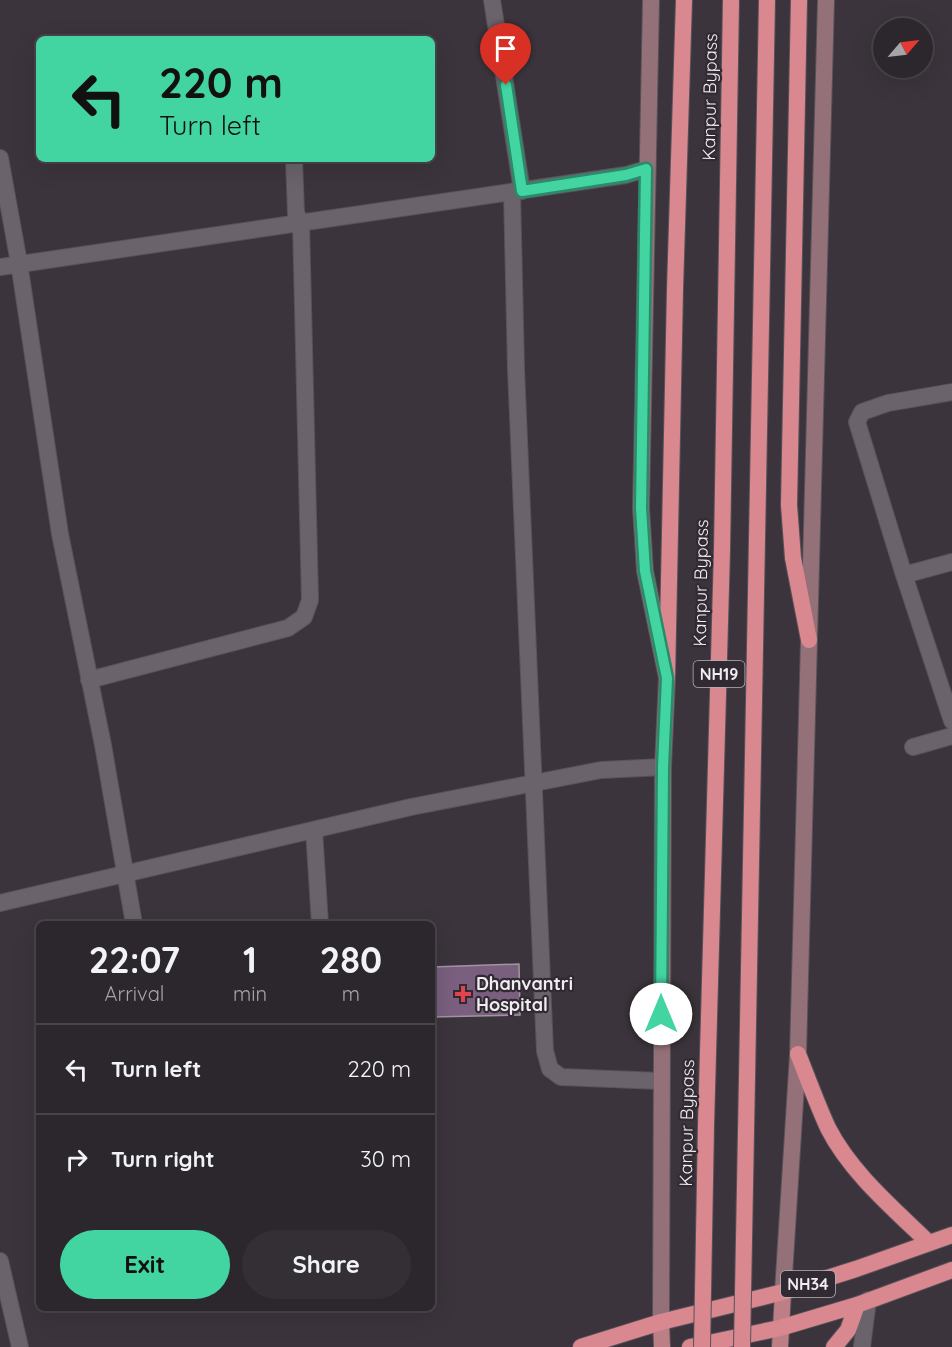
<!DOCTYPE html>
<html lang="en">
<head>
<meta charset="utf-8">
<style>
  :root { --surface:#2c272d; --page:#342f35; --text:#f1f3f6; --muted:#a6a5aa; --line:#484449; --accent:#42d4a1 }
  body { margin:0; font-family:Quicksand,sans-serif; background:var(--page); color:var(--text); height:100vh; display:flex; flex-direction:column; font-size:22px; white-space:nowrap }
  * { box-sizing:border-box; margin:0 }
  p { font-size:20px; color:var(--muted) }
  .icon { flex:none; width:33px; height:33px; fill:none; stroke:currentColor; stroke-width:2; stroke-linecap:round; stroke-linejoin:round }
  .map { position:relative; flex:1; overflow:hidden }
  .side { position:absolute; left:36px; top:921px; width:399px; height:390px; display:flex; flex-direction:column; background:var(--surface); border-radius:9px; box-shadow:0 6px 24px #0002,0 0 0 2px var(--line) }
  .side>* { flex:none }
  .guide { position:absolute; left:36px; top:36px; width:399px; height:126px; border-radius:9px; box-shadow:0 6px 24px #0002,0 0 0 2px var(--line); background:#42d4a1; color:#111; overflow:hidden }
  .needle { width:39px; rotate:62deg }
  .tools { position:absolute; left:873px; top:18px; display:grid; gap:12px }
  .tools a { display:grid; place-items:center; width:60px; height:60px; border-radius:50%; background:var(--surface); box-shadow:0 6px 24px #0002,0 0 0 2px var(--line); font-size:30px }
  .pin { position:absolute; display:grid; place-items:center; width:51px; height:51px; color:#fff; margin:-62px -26px; border-radius:50% 50% 50% 0; rotate:-45deg; box-shadow:0 0 6px #0007 }
  .pin .icon { rotate:45deg }
  .me { position:absolute; width:66px; margin:-33px; rotate:0deg; stroke-linejoin:round; filter:drop-shadow(0 0 4px #0008) }
  .turn { display:flex; align-items:center; gap:21px; height:126px; padding:0 24px; font-size:27px }
  .turn .icon { width:78px; height:78px; stroke-width:2.5 }
  .turn b { display:block; font-size:42px; line-height:51px }
  .eta { display:flex; justify-content:space-evenly; align-items:center; height:102px; text-align:center }
  .eta b { font-size:36px; font-weight:700; line-height:42px }
  .primary-button { display:flex; gap:12px; margin-top:auto; padding:12px 24px }
  .primary-button a { flex:1; height:69px; border-radius:36px; background:var(--accent); color:#111; font-size:24px; font-weight:700; line-height:69px; text-align:center }
  .primary-button a+a { background:var(--page); color:var(--text) }
  ul { padding:0; list-style:none }
  li { display:flex; align-items:center; gap:18px; height:90px; padding:0 24px; border-top:2px solid var(--line) }
  li div { flex:1 }
  li b { display:block; font-size:22px }
  li em { font-style:normal }
  .map>svg:first-child { display:block }
  .building { fill:#7a5f7f; stroke:#9e969f; stroke-width:1.5 }
  .lines { fill:none; stroke-linecap:round; stroke-linejoin:round }
  .minor-casing { stroke:#585259; stroke-width:18 }
  .secondary-casing { stroke:#585259; stroke-width:18 }
  .primary-casing { stroke:#585259; stroke-width:18 }
  .trunk-casing { stroke:#585259; stroke-width:18 }
  .minor { stroke:#6a636b; stroke-width:16 }
  .secondary { stroke:#947178; stroke-width:16 }
  .primary { stroke:#bd7f86; stroke-width:16 }
  .trunk { stroke:#d9888f; stroke-width:16 }
  .trunk-bridge-casing { stroke:#585259; stroke-width:18; stroke-linecap:butt }
  .trunk-bridge { stroke:#d9888f; stroke-width:16 }
  .route-casing { stroke:#2b8a69; stroke-width:15 }
  .route { stroke:#42d4a1; stroke-width:10 }
  .health-dot { fill:#e0444e; stroke:#312a32; stroke-width:2 }
  .labels { text-anchor:middle; stroke-width:4.5; stroke-linejoin:round; paint-order:stroke }
  .shield { fill:#312a32; stroke:#b7b2b8; stroke-width:1.5 }
  .shield-label { font-size:16px; font-weight:bold; fill:#f0ecf1 }
  .street-label { font-size:18px; fill:#f0ecf1; stroke:#312a32 }
  .poi-label { font-size:18px; font-weight:bold; fill:#f0ecf1; stroke:#312a32; text-anchor:start }
</style>
</head>
<body>
<div class="map">
<svg width="952" height="1347" viewBox="0 0 952 1347">
  <rect width="100%" height="100%" fill="#3b343c"/>
  <path class="building" d="M519 964 520 1015 432 1017V967Z"/>
  <g class="lines">
    <defs>
      <path id="minor" d="M492 0 522 191
        M0 158 19 263 60 534 103 745 134 924
        M512 192 516 369 545 1051 550 1069 561 1077 660 1081
        M0 267 626 175 646 169
        M952 562 904 575 952 721
        M904 575 857 422 862 412 888 403 952 392
        M89 680 288 628 304 617 310 600 301 223 296 213 294 159
        M913 747 952 736
        M314 830 320 924
        M0 903 411 807 601 770 663 767
        M0 1261 20 1347
        M862 1347 868 1300"/>
      <path id="secondary" d="M651 0 641 508 645 571 667 678 663 767 661 1322
        M783 1292 798 1054 826 0"/>
      <path id="primary" d="M661 1322 662 1347
        M780 1347 783 1292"/>
      <path id="trunk" d="M799 0 789 505 793 558 809 640
        M667 678 675 289 684 0
        M798 1054C808 1079 817 1104 828 1128 851 1173 893 1208 929 1243
        M581 1347 661 1322 783 1292 856 1269 952 1235
        M690 1347 780 1328 857 1305 952 1270
        M834 1347 848 1330 857 1305"/>
    </defs>
    <use href="#minor" class="minor-casing"/>
    <use href="#secondary" class="secondary-casing"/>
    <use href="#primary" class="primary-casing"/>
    <use href="#trunk" class="trunk-casing"/>
    <use href="#minor" class="minor"/>
    <use href="#secondary" class="secondary"/>
    <use href="#primary" class="primary"/>
    <use href="#trunk" class="trunk"/>
    <defs>
      <path id="trunk-bridge" d="M702 1347 706 1125 722 550 731 0
        M742 1347 767 0"/>
    </defs>
    <use href="#trunk-bridge" class="trunk-bridge-casing"/>
    <use href="#trunk-bridge" class="trunk-bridge"/>
  </g>
  <g class="lines">
    <defs>
      <path id="route" d="M506 85 522 191 626 175 646 169 641 508 645 571 667 678 663 767 661 1014"/>
    </defs>
    <use href="#route" class="route-casing"/>
    <use href="#route" class="route"/>
  </g>
  <path class="health-dot" d="M460 985h6v6h6v6h-6v6h-6v-6h-6v-6h6z"/>
  <g class="labels">
    <g class="shield">
      <rect x="693.5" y="661" width="51" height="26" rx="4.5"/>
      <rect x="781" y="1271" width="54" height="26" rx="4.5"/>
    </g>
    <g class="shield-label">
      <text x="719" y="680">NH19</text>
      <text x="808" y="1290">NH34</text>
    </g>
    <g class="street-label">
      <text transform="translate(710 97) rotate(-89)" y="6">Kanpur Bypass</text>
      <text transform="translate(701 583) rotate(-89)" y="6">Kanpur Bypass</text>
      <text transform="translate(687 1123) rotate(-89)" y="6">Kanpur Bypass</text>
    </g>
    <g class="poi-label">
      <text x="476" y="990">Dhanvantri<tspan x="476" dy="21">Hospital</tspan></text>
    </g>
  </g>
</svg>
<div class="tools">
<a><svg class="needle" viewBox="-14 -14 28 28"><path d="M0-13l5 13h-10z" fill="#e53935"/><path d="M0 13l5-13h-10z" fill="#a6a5aa"/></svg></a>
</div>
<div class="pin" style="left:506px;top:85px;background:#d93025"><svg class="icon" aria-label="arrive" viewBox="0 0 24 24"><path d="M6 21V4h12l-3 4 3 4H6"/></svg></div>
<svg class="me" style="left:661px;top:1014px" viewBox="-20 -20 40 40"><circle r="19" fill="#fff"/><path d="M0-13L10 11 0 6-10 11z" fill="#42d4a1"/></svg>
<div class="guide">
<div class="turn"><svg class="icon" aria-label="left" viewBox="0 0 24 24"><path d="M17 20v-9H6M10 6l-5 5 5 5"/></svg><div><b>220 m</b>Turn left</div></div>
</div>
<section class="side">
<div class="eta">
<div><b>22:07</b><p>Arrival</p></div>
<div><b>1</b><p>min</p></div>
<div><b>280</b><p>m</p></div>
</div>
<ul>
<li><svg class="icon" aria-label="left" viewBox="0 0 24 24"><path d="M17 20v-9H6M10 6l-5 5 5 5"/></svg><div><b>Turn left</b></div><em>220 m</em></li>
<li><svg class="icon" aria-label="right" viewBox="0 0 24 24"><path d="M7 20v-9h11M14 6l5 5-5 5"/></svg><div><b>Turn right</b></div><em>30 m</em></li>
</ul>
<div class="primary-button"><a>Exit</a><a>Share</a></div>
</section>
</div>
</body>
</html>
